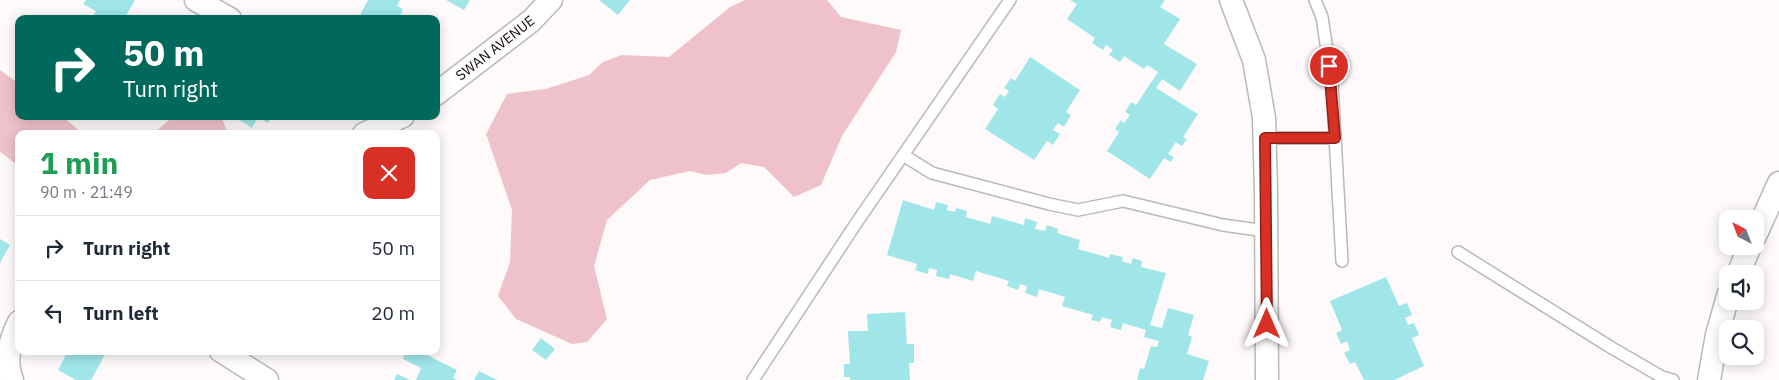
<!DOCTYPE html>
<html lang="en">
<head>
<meta charset="utf-8">
<style>
  :root { --surface:#fff; --page:#f2f2f3; --text:#1f2937; --muted:#747a83; --line:#e0e1e3 }
  body { margin:0; font-family:"IBM Plex Sans",sans-serif; background:var(--page); color:var(--text); height:100vh; display:flex; flex-direction:column; font-size:19px; white-space:nowrap }
  * { box-sizing:border-box; margin:0 }
  p { font-size:16px; color:var(--muted) }
  .icon { flex:none; width:28px; height:28px; fill:none; stroke:currentColor; stroke-width:2; stroke-linecap:round; stroke-linejoin:round }
  .map { position:relative; flex:1; overflow:hidden }
  .drawer { position:absolute; left:15px; top:130px; width:425px; height:225px; display:flex; flex-direction:column; background:var(--surface); border-radius:10px; box-shadow:0 2px 12px #0003 }
  .drawer>* { flex:none }
  .guide { position:absolute; left:15px; top:15px; width:425px; height:105px; border-radius:10px; box-shadow:0 2px 12px #0003; background:#00695c; color:#fff; overflow:hidden }
  .needle { width:32px; rotate:318deg }
  .buttons { position:absolute; left:1719px; top:210px; display:grid; gap:10px }
  .buttons a { display:grid; place-items:center; width:45px; height:45px; border-radius:10px; background:var(--surface); box-shadow:0 2px 12px #0003; font-size:25px }
  .pin { position:absolute; display:grid; place-items:center; width:42px; height:42px; color:#fff; margin:-21px; border:2px solid #fff; border-radius:50%; box-shadow:0 1px 5px #0007 }
  .me { position:absolute; width:55px; margin:-28px; rotate:0deg; stroke-linejoin:round; filter:drop-shadow(0 0 4px #0008) }
  .turn { display:flex; align-items:center; gap:18px; height:105px; padding:0 25px; font-size:22px }
  .turn .icon { width:65px; height:65px; stroke-width:2.5 }
  .turn b { display:block; font-size:35px; line-height:42px }
  .round { display:grid; place-items:center; flex:none; width:52px; height:52px; border-radius:10px; background:var(--page) }
  .overview { display:flex; align-items:center; justify-content:space-between; height:85px; padding:0 25px }
  h1 { font-size:30px; font-weight:800; line-height:38px; color:#1e9e55 }
  ul { padding:0; list-style:none }
  li { display:flex; align-items:center; gap:15px; height:65px; padding:0 25px; border-top:1px solid var(--line) }
  li div { flex:1 }
  li b { display:block; font-size:19px }
  li em { font-style:normal }
  .map>svg:first-child { display:block }
  .green { fill:#efc1cb }
  .building { fill:#a0e6e9 }
  .lines { fill:none; stroke-linecap:round; stroke-linejoin:round }
  .lane-casing { stroke:#bcb7b8; stroke-width:14 }
  .street-casing { stroke:#bcb7b8; stroke-width:25 }
  .lane { stroke:#fff; stroke-width:11 }
  .street { stroke:#fff; stroke-width:22 }
  .route-casing { stroke:#8d1f18; stroke-width:12 }
  .route { stroke:#d93025; stroke-width:9 }
  .labels { text-anchor:middle; stroke-width:4; stroke-linejoin:round; paint-order:stroke }
  .street-label { font-size:14px; fill:#0d0b0b; stroke:#fef9fa }
</style>
</head>
<body>
<div class="map">
<svg width="1779" height="380" viewBox="0 0 1779 380">
  <rect width="100%" height="100%" fill="#fef9fa"/>
  <path class="green" d="M745 0H827L841 17 901 30 896 52 842 136 821 185 794 197 764 167 741 163 726 173 706 175 690 171 650 180 607 220 594 266 607 319 587 342 572 344 516 319 498 296 510 262 512 210 486 134 507 94 546 89 589 75 603 62 622 55 669 57 730 7Z
    M0 70 19 84V116H62L83 134H19V166L0 152Z
    M174 116H221L228 134H153Z"/>
  <path class="building" d="M86 0H135L124 19H91L96 11 83 4Z
    M368 0H400L397 6 403 9 399 19H362L359 17Z
    M446 0H470L464 10Z
    M599 0H630L618 15Z
    M1070 0H1165L1160 7 1180 19 1164 44 1197 64 1180 91 1162 79 1156 88 1198 114 1183 137 1187 139 1182 146 1176 142 1168 154 1174 157 1171 162 1164 158 1150 179 1107 151 1119 132 1115 129 1121 120 1124 123 1130 115 1125 112 1131 102 1136 105 1158 72 1147 65 1144 69 1124 56 1120 62 1109 55 1113 50 1106 45 1103 50 1092 43 1095 38 1067 19 1077 4Z
    M1030 57 1080 90 1066 112 1071 115 1064 127 1058 123 1053 130 1060 134 1053 145 1047 141 1034 160 985 129 998 109 993 105 1000 94 1005 97 1009 91 1004 88 1011 78 1015 81Z
    M240 116H272L268 123 258 117 252 128 238 119Z
    M903 200 934 210 936 202 948 205 947 210 955 212 956 208 967 211 966 217 990 224 992 216 1024 225 1025 218 1037 222 1035 229 1045 231 1047 225 1058 229 1057 233 1080 240 1078 249 1109 258 1110 254 1123 257 1122 261 1131 264 1133 258 1142 261 1141 267 1166 273 1150 325 1162 328 1168 308 1194 315 1188 335 1192 337 1187 354 1209 361 1203 380H1137L1140 368 1144 369 1151 346 1157 347 1159 341 1144 337 1146 330 1123 323 1121 330 1110 327 1112 320 1102 317 1100 322 1091 320 1093 315 1062 306 1065 297 1039 289 1037 297 1025 293 1027 286 1020 284 1018 290 1007 286 1009 281 976 271 973 281 950 274 949 279 936 276 937 270 929 268 928 274 915 270 917 264 887 255Z
    M0 239 10 245 0 263Z
    M1386 277 1399 306 1407 303 1412 315 1405 318 1408 325 1414 323 1419 335 1412 338 1424 366 1394 380H1364L1355 362 1350 364 1344 353 1350 350 1347 341 1341 344 1336 333 1342 330 1330 301Z
    M905 312 907 344H914V363H909L910 380H850V377H844V364H850L848 331H868L867 314Z
    M541 338 555 349 546 360 532 350Z
    M68 351H107L91 380H76L58 370Z
    M406 351H419L457 370 453 378 457 380H416L421 368 403 359Z
    M479 371 497 380H474Z
    M397 374 410 380H394Z"/>
  <g class="lines">
    <defs>
      <path id="lane" d="M1315 0 1322 17 1332 83 1342 261
        M1265 138H1335
        M903 155 932 173 1049 204 1078 210 1123 201 1223 225 1266 231
        M1458 252 1612 348 1662 377 1673 380
        M753 380 857 222 1010 0"/>
      <path id="street" d="M196 0 230 19
        M1231 0 1254 60 1264 118 1266 191 1267 380
        M436 94 531 21 551 0
        M364 134 403 116
        M1755 236 1779 183
        M1738 274 1750 246
        M221 351 267 380
        M12 380C4 361 10 340 19 322
        M1709 380 1717 335 1728 296"/>
    </defs>
    <use href="#lane" class="lane-casing"/>
    <use href="#street" class="street-casing"/>
    <use href="#lane" class="lane"/>
    <use href="#street" class="street"/>
  </g>
  <g class="lines">
    <defs>
      <path id="route" d="M1267 324 1265 138H1335L1329 66"/>
    </defs>
    <use href="#route" class="route-casing"/>
    <use href="#route" class="route"/>
  </g>
  <g class="labels">
    <g class="street-label">
      <text transform="translate(495 48) rotate(-38)" y="5">SWAN AVENUE</text>
    </g>
  </g>
</svg>
<div class="buttons">
<a><svg class="needle" viewBox="-14 -14 28 28"><path d="M0-13l5 13h-10z" fill="#e53935"/><path d="M0 13l5-13h-10z" fill="#747a83"/></svg></a>
<a><svg class="icon" aria-label="sound" viewBox="0 0 24 24"><path d="M4 9h4l5-4v14l-5-4H4zM17 9q2 3 0 6"/></svg></a>
<a><svg class="icon" aria-label="search" viewBox="0 0 24 24"><circle cx="10" cy="10" r="6"/><path d="M15 15l6 6"/></svg></a>
</div>
<div class="pin" style="left:1329px;top:66px;background:#d93025"><svg class="icon" aria-label="arrive" viewBox="0 0 24 24"><path d="M6 21V4h12l-3 4 3 4H6"/></svg></div>
<svg class="me" style="left:1267px;top:324px" viewBox="-20 -20 40 40"><path d="M0-17L14 15 0 8-14 15z" fill="#d93025" stroke="#fff" stroke-width="4"/></svg>
<div class="guide">
<div class="turn"><svg class="icon" aria-label="right" viewBox="0 0 24 24"><path d="M7 20v-9h11M14 6l5 5-5 5"/></svg><div><b>50 m</b>Turn right</div></div>
</div>
<section class="drawer">
<div class="overview"><div><h1>1 min</h1><p>90 m · 21:49</p></div><a class="round" style="background:#d93025;color:#fff"><svg class="icon" aria-label="close" viewBox="0 0 24 24"><path d="M6 6l12 12M18 6L6 18"/></svg></a></div>
<ul>
<li><svg class="icon" aria-label="right" viewBox="0 0 24 24"><path d="M7 20v-9h11M14 6l5 5-5 5"/></svg><div><b>Turn right</b></div><em>50 m</em></li>
<li><svg class="icon" aria-label="left" viewBox="0 0 24 24"><path d="M17 20v-9H6M10 6l-5 5 5 5"/></svg><div><b>Turn left</b></div><em>20 m</em></li>
</ul>
</section>
</div>
</body>
</html>
